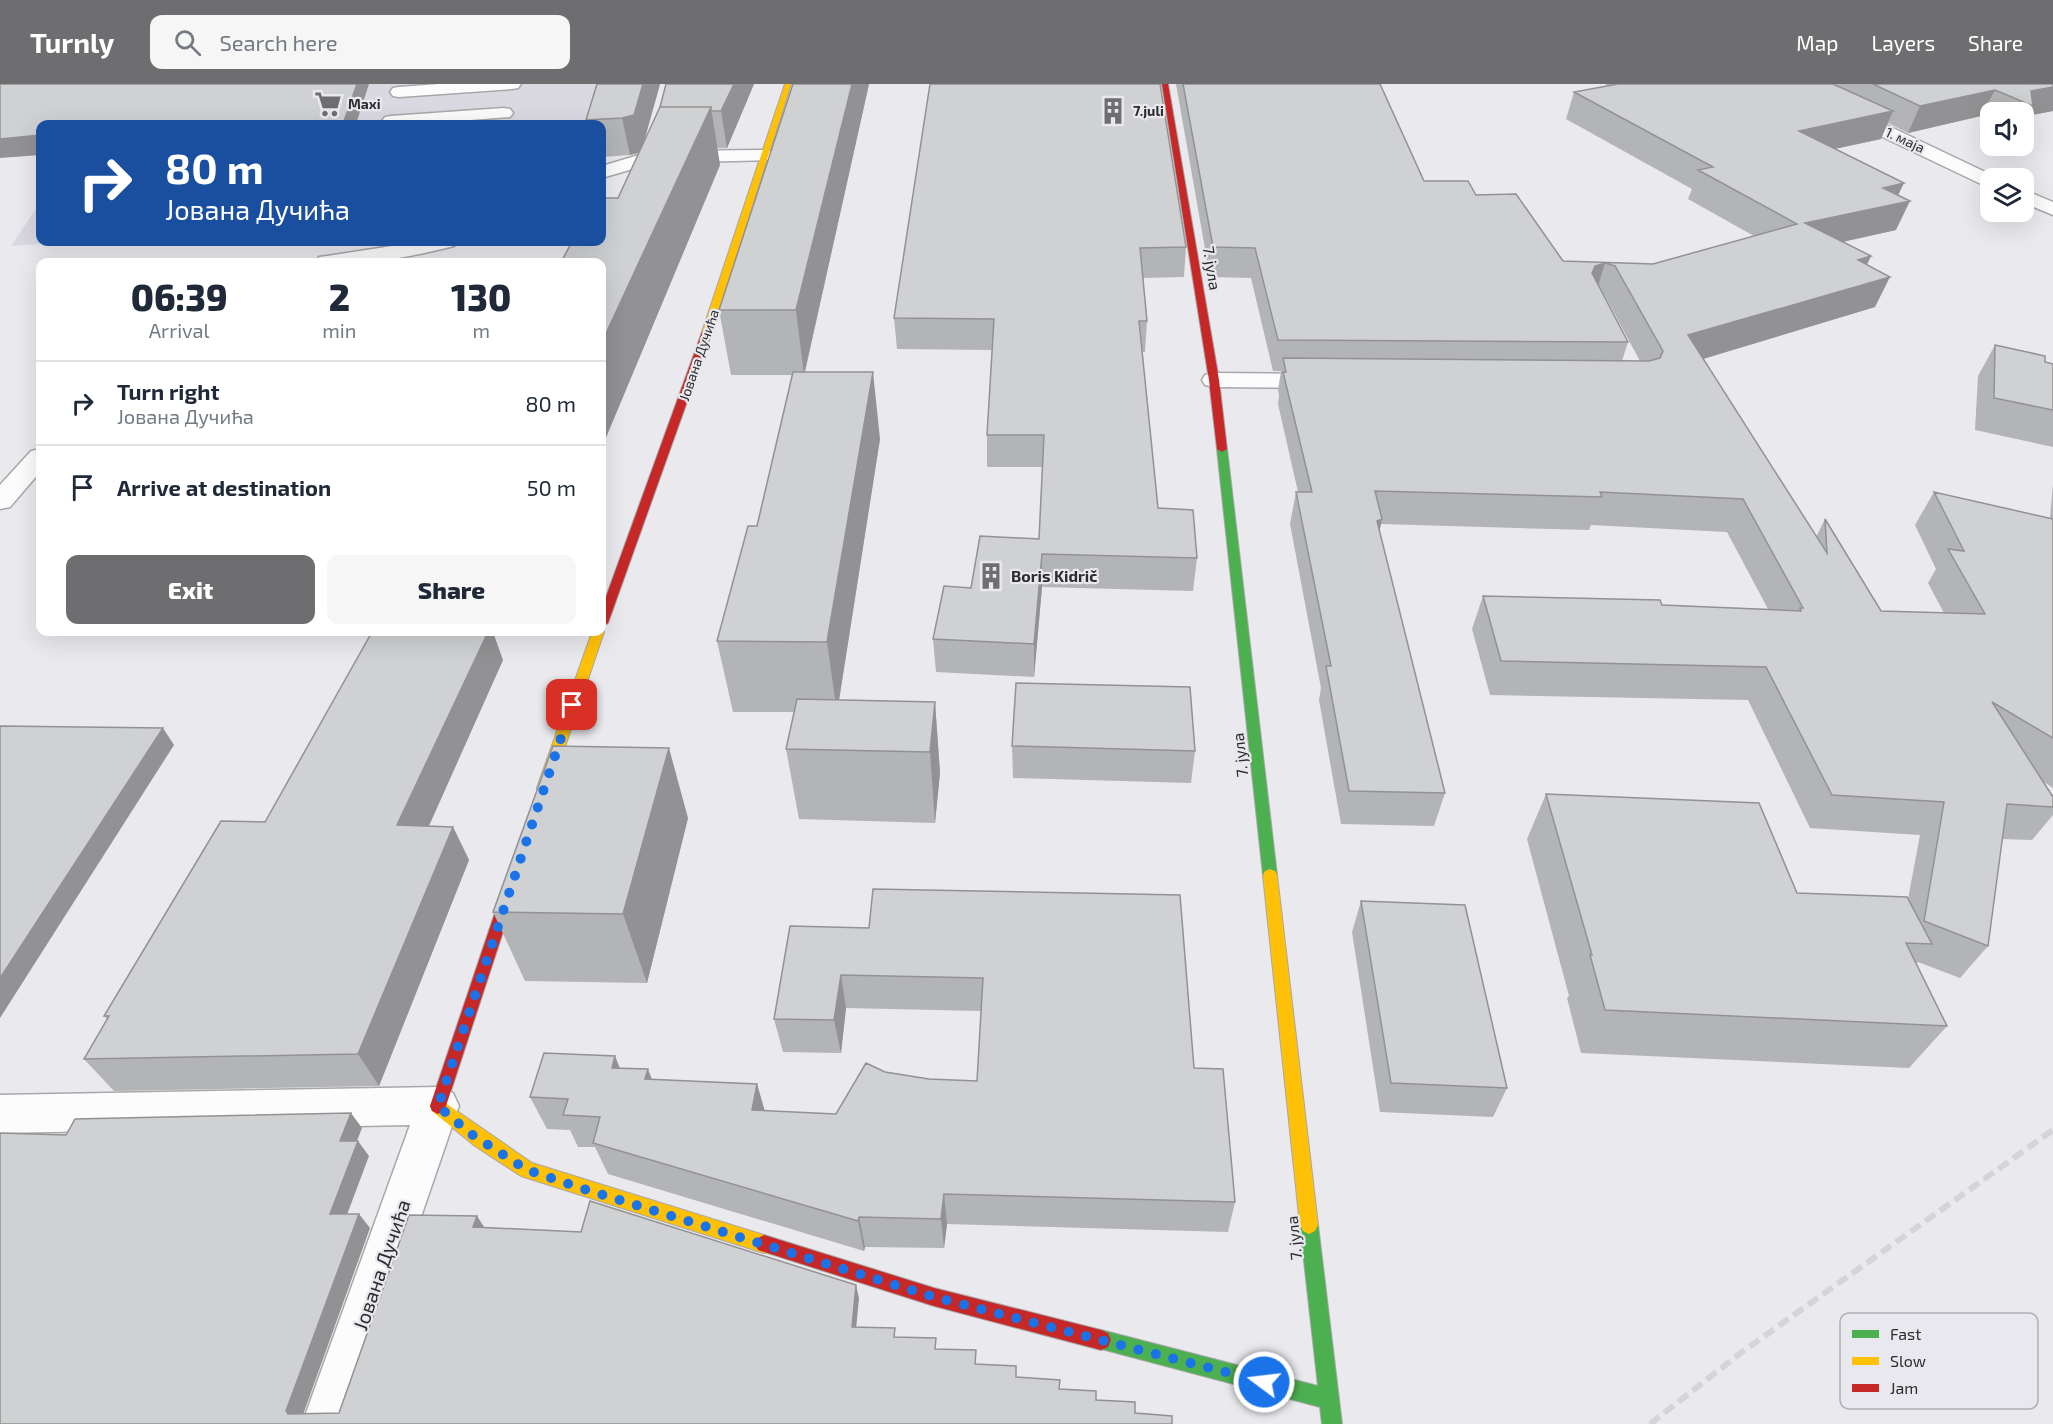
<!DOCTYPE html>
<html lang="en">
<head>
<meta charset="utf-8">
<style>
  :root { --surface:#fff; --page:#f6f6f7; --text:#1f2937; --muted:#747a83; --line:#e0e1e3; --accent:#6e6e71 }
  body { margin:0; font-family:"Exo 2",sans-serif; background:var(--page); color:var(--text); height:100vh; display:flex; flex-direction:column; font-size:22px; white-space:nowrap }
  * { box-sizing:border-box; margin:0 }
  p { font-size:20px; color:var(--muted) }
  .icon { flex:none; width:33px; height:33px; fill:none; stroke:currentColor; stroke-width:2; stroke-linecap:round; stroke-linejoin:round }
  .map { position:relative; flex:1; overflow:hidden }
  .sheet { position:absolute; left:36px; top:174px; width:570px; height:378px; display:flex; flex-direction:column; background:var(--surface); border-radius:12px; box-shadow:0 6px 24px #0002 }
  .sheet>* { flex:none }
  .hud { position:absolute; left:36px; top:36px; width:570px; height:126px; border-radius:12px; box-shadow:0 6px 24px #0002; background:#1a4fa0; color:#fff; overflow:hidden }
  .tools { position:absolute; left:1980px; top:18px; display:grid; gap:12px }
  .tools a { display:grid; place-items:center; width:54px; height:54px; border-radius:12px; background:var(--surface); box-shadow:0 6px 24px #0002; font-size:30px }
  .pin { position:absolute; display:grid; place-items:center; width:51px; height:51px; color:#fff; margin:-26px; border-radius:12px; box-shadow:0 3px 9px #0006 }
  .me { position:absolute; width:66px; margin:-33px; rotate:285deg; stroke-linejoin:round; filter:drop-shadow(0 0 4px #0008) }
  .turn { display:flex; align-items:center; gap:21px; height:126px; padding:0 30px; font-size:27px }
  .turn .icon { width:78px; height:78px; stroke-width:2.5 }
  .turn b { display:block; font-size:42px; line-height:51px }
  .eta { display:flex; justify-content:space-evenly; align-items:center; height:102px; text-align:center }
  .eta b { font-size:36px; font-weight:800; line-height:42px }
  .action { display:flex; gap:12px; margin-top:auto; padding:12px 30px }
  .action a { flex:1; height:69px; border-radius:12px; background:var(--accent); color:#fff; font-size:24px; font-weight:800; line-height:69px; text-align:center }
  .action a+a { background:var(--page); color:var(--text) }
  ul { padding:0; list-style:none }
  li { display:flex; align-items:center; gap:18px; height:84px; padding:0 30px; border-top:2px solid var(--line) }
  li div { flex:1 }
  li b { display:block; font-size:22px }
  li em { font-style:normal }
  header { display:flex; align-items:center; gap:36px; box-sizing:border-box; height:84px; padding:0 30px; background:var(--accent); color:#fff }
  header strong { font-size:28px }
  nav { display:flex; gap:33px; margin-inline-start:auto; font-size:21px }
  .search { width:420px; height:54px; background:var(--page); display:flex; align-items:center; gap:15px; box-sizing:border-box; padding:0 21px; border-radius:12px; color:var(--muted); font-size:22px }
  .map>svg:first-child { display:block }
  .built { fill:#dad8e1 }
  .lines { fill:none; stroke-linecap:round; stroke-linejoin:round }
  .lane-casing { stroke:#a8a8aa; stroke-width:3 }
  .street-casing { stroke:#a8a8aa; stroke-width:3 }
  .fast-casing { stroke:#a8a8aa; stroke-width:2 }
  .slow-casing { stroke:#a8a8aa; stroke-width:2 }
  .jam-casing { stroke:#a8a8aa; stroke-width:2 }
  .lane { fill:#fcfcfc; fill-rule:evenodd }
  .street { fill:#fcfcfc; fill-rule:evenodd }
  .fast { fill:#4caf50; fill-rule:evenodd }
  .slow { fill:#ffc107; fill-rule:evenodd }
  .jam { fill:#c62828; fill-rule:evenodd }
  .rail { stroke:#d5d5d6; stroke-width:6; stroke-dasharray:12 6; stroke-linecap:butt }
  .wall { fill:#b3b4b5; fill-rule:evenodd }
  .shaded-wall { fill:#929294 }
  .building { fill:#d0d1d3; stroke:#929294; stroke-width:1.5 }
  .route { stroke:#1a73e8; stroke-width:10; stroke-dasharray:0 18 }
  .labels { text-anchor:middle; stroke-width:4.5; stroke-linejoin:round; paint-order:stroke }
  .far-poi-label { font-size:14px; font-weight:bold; fill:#2c2c2e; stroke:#e9e8ee; text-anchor:start }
  .far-street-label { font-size:14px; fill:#2c2c2e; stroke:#e9e8ee }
  .street-label { font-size:16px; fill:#2c2c2e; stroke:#e9e8ee }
  .poi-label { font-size:16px; font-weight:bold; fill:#2c2c2e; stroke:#e9e8ee; text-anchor:start }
  .near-street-label { font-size:20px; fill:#2c2c2e; stroke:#e9e8ee }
  .key { fill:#e9e8ee; stroke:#b0b0b4; stroke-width:1.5 }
  .key-label { font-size:16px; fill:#2c2c2e }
</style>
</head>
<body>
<header>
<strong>Turnly</strong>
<div class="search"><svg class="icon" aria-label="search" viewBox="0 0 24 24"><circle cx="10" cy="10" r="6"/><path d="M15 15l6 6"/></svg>Search here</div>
<nav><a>Map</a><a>Layers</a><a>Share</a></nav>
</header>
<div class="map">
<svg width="2053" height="1340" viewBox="0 0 2053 1340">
  <rect width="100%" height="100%" fill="#eae9ed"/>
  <path class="built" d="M97 0H600L585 40H71Z
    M40 119V158H64L11 162Z"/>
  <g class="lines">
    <defs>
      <path id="lane" d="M439 0H521L518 4 512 5 399 13 393 12 390 8 393 4 399 3Z
        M504 24 510 25 513 29 510 33 417 40H384L382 37 385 33 391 32Z
        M766 66 773 68 775 72 773 76 653 79 602 94V82L652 67Z
        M418 158H457L454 162C410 173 362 183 316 178L319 173 327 172Z
        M1214 289 1323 290 1332 292 1335 297 1332 302 1323 304 1214 303 1205 301 1202 296 1205 291Z
        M40 365V388L10 423 0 425V401L31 367Z
        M438 1003 453 1009 459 1022 350 1340H302L410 1041 0 1049V1011Z"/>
      <path id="street" d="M1777 0H1800L1998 94H1990V103L1983 101 1780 4Z
        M2024 106 2053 118V131L2024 119Z"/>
      <path id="fast" d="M1222 362 1227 365 1277 791 1275 795H1265L1263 791 1217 365Z
        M1309 1132 1315 1135 1318 1141 1342 1340H1322L1320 1323 1094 1263 1091 1256 1094 1249 1101 1246 1318 1302 1300 1141 1303 1135Z"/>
      <path id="slow" d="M785 0H791L712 248 704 250 702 248Z
        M602 545 604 548 551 704 549 708H539L537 704 592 548H602Z
        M1270 785 1275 787 1277 791 1318 1141 1315 1147 1309 1150 1303 1147 1300 1141 1263 791 1265 787Z
        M438 1014 532 1079 764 1151 770 1154 773 1160 770 1166 764 1169 521 1092 475 1062 432 1027 430 1022 432 1017Z"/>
      <path id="jam" d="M1162 0H1168L1219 296 1227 365 1222 368 1217 365 1209 296Z
        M707 245 712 248 608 539 602 543V524L702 248Z
        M512 793 517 795 519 799 446 1022 444 1027 438 1030 432 1027 430 1022 505 799 507 795Z
        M764 1151 934 1204 1101 1246 1108 1249 1111 1256 1108 1263 1101 1266 934 1222 758 1166 755 1160 758 1154Z"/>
    </defs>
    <use href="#lane" class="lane-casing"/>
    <use href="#street" class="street-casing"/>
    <use href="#fast" class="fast-casing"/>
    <use href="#slow" class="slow-casing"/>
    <use href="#jam" class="jam-casing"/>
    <use href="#lane" class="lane"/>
    <use href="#street" class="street"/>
    <use href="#fast" class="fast"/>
    <use href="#slow" class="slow"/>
    <use href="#jam" class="jam"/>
    <path class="rail" d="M1650 1340 1742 1268 2053 1046"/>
  </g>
  <path class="wall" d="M597 0H660L644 58 660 23 666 0H754L727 64H717L720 81 602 363V178L618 114 639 69 630 71 602 73V40H587L586 36Z
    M869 0 805 288 880 355 839 616 935 618 940 689 935 739 799 735 786 665 794 628H733L717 557 757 442 792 291H731L719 226Z
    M930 0 1186 163 1184 193 1143 194 1147 237 1145 268H1142L1158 424 1197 474 1193 507 1042 503 1034 593 936 588 933 555 971 504 1039 455 1042 383H987V351L992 266 897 265 894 234Z
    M1176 0H1380L1424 97 1476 111 1563 177 1653 180 1754 152 1688 115 1692 105 1566 35 1574 8 1608 2 1605 0H2053V27L2027 32 2024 39V28H1990V36L1981 32 1908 49 1888 39 1881 55 1834 65 1898 111 1896 146 1842 158 1867 181 1875 223 1703 275 1816 453 1825 435 1881 527 1944 529 1928 499 1936 485 1915 441 1934 408 2050 434 2053 400V704L2044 698 2053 713V731L2032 756 2002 755 1988 862 1960 894 1918 878 1916 880 1947 942 1909 984 1581 969 1567 914 1569 912 1527 755 1546 710 1797 809 1908 815 1920 751 1810 744 1748 616 1490 611 1472 545 1483 512 1662 521 1768 525 1727 448 1591 441 1589 446 1381 440 1379 448 1445 709 1434 742 1341 740 1319 616 1321 604 1290 440 1296 408H1298L1278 320 1279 312 1278 306 1281 287H1273L1251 194 1210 193ZM1604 211 1605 212 1640 277H1622L1628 258Z
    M1995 261 2053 280V363L1975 346 1978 292Z
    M503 576 429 742 453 743 469 776 379 1002 114 1007 84 975 107 935 104 932 265 738Z
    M1012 662 1195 667 1191 699 1013 694Z
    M688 734 647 899 525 897 493 828Z
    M1361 817 1507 1004 1493 1033 1380 1028 1352 848Z
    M869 844 1194 984 1235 1118 1228 1148 947 1140 944 1164 865 1163 864 1167 608 1090 595 1063H578L570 1046 547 1045 530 1013 620 984 652 995 757 1000 764 1027 836 1030 885 988 929 995 977 997 981 927 846 924 841 969 783 968 774 935Z"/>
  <path class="shaded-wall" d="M357 0H369L356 40H343Z
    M643 0H660L641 68 630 71 622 34Z
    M734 0H754L727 64 721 27Z
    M852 0H869L804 291 796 226Z
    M2053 3V27L2027 32 2033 22 2031 7Z
    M1995 6 1981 32 1908 49 1920 22Z
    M711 23 720 81 602 363V258Z
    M1893 27 1881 55 1788 75 1799 47Z
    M40 51V71L0 74V55Z
    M1904 99 1894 120 1910 117 1896 146 1793 169 1805 139 1883 104Z
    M1871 172 1857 202 1858 176Z
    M1605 179 1596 209 1592 189 1595 182Z
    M1890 193 1875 223 1676 283 1688 251Z
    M873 288 880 355 837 629 827 558Z
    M1382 435 1375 468 1377 437Z
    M1042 470V503L1034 593V560Z
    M488 548H493L503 576 414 775 397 741Z
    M935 618 940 689 935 739 930 668Z
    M163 644 174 661 0 934V894Z
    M669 664 688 734 647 899 623 830Z
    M453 743 469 776 379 1002 358 970Z
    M841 891 846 924 841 969 834 936Z
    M615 972 628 1004 612 984Z
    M648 985 660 1017 645 995Z
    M757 1000 766 1031 752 1026Z
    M351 1029 362 1044 351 1072 340 1057Z
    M358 1057 369 1072 342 1144 330 1130Z
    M944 1110 947 1140 944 1164 941 1135Z
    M359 1130 370 1144 300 1339 288 1330 286 1327Z
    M477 1132 486 1146 473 1143Z
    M859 1133 865 1163 864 1167 858 1137Z
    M856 1201 859 1214 855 1256 852 1243Z"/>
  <path class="building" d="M0 0H357L343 40H40V51L0 55Z
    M597 0H643L634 31 622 34 586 36Z
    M666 0H734L721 27H711V23H660Z
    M793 0H852L796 226H719Z
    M930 0H1160L1186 163 1140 164 1147 237H1139L1158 424 1193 426 1197 474 1042 470 1034 560 933 555 944 502 971 504 980 452 1039 455 1044 351H987L994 235 894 234Z
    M1183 0H1380L1424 97H1468L1476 111 1516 110 1563 177 1653 180 1797 140 1698 86 1713 83 1574 8 1618 0H1833L1893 27 1799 47 1904 99 1883 104 1910 117 1805 139 1871 172 1858 176 1890 193 1688 251 1827 469 1825 435 1881 527 1985 530 1948 465 1964 467 1934 408 2053 435V654L1992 618 2053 713V723L2007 720 1988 862 1924 837 1944 718 1832 711 1766 583 1501 577 1483 512 1660 516 1662 521 1801 527 1800 524H1803L1743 415 1600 408 1602 413 1375 407 1382 435 1377 437 1445 709 1349 707 1326 582H1331L1296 408H1312L1283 288H1286L1283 274 1649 277 1660 274 1663 267 1615 182 1605 179 1595 182 1592 189 1628 258 1278 256 1255 164 1213 163Z
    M1873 0H2053V3L2031 7 2033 22 1995 6 1920 22Z
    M660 23H711L602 258V178H561L572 158H602V114H618Z
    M1995 261 2045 272V278L2053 280V326L1994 314Z
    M793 288H873L827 558 717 557 748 442H757Z
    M372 548H488L397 741 453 743 358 970 84 975 109 932H104L221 737 265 738Z
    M1016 599 1190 603 1195 667 1012 662Z
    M797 615 935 618 930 668 786 665Z
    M0 642 163 644 0 894Z
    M553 662 669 664 623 830 493 828Z
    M1546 710 1759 719 1797 809 1907 813 1932 860 1906 859 1947 942 1605 926 1590 871H1592Z
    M873 805 1180 811 1194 984 1223 985 1235 1118 944 1110 941 1135 859 1133 858 1137 593 1059 600 1033 563 1031 568 1015 530 1013 544 969 615 972 612 984 648 985 645 995 757 1000 752 1026 836 1030 866 979 885 988 929 995 977 997 983 894 841 891 834 936 774 935 790 842 869 844Z
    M1361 817 1465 821 1507 1004 1391 999Z
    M351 1029 340 1057H358L330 1130H359L286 1327 288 1330 339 1329 409 1131 477 1132 473 1143 581 1148 590 1117 856 1201 852 1243 895 1244 894 1253 936 1254 935 1265 976 1266 975 1280 1016 1282V1293L1060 1296 1059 1305 1096 1307V1316L1135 1318V1329L1172 1332V1340H0V1049L66 1051 75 1035Z"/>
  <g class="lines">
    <path class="route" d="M572 621 438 1022 471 1050 527 1086 587 1106 934 1213 1264 1298"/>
  </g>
  <defs>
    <symbol id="supermarket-bare" viewBox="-9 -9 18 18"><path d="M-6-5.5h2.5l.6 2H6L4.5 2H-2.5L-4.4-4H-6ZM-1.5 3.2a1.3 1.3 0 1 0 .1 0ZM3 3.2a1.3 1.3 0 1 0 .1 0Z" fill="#6e6e71" stroke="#e9e8ee" stroke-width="2.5" paint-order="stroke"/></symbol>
    <symbol id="building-bare" viewBox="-9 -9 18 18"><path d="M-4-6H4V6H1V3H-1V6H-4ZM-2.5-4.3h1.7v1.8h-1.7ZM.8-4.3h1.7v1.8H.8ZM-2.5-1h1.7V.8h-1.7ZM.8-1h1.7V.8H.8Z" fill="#6e6e71" stroke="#e9e8ee" stroke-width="2.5" paint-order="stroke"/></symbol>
  </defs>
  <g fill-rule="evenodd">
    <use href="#supermarket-bare" x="309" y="1" width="38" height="38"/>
    <use href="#building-bare" x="1094" y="8" width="38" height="38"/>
    <use href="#building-bare" x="972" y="473" width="38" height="38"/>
  </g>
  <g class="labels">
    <g class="far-poi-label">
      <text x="348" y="25">Maxi</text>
      <text x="1133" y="32">7.juli</text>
    </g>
    <g class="far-street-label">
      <text transform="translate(1905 56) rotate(25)" y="5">1. маја</text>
      <text transform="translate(699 271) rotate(-71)" y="5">Јована Дучића</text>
    </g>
    <g class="street-label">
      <text transform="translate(1212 184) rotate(81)" y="6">7. јула</text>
      <text transform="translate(1240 671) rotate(-96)" y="6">7. јула</text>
      <text transform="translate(1294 1154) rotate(-96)" y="6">7. јула</text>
    </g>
    <g class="poi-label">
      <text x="1011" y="498">Boris Kidrič</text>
    </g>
    <g class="near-street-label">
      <text transform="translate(382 1181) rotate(-71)" y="7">Јована Дучића</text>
    </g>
  </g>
  <rect x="1840" y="1229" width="198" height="96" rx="9" class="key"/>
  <rect x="1852" y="1246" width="27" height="8" fill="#4caf50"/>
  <rect x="1852" y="1273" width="27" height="8" fill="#ffc107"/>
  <rect x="1852" y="1300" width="27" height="8" fill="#c62828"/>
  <g class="key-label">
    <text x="1890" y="1256">Fast</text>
    <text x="1890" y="1283">Slow</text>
    <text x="1890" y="1310">Jam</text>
  </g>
</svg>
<div class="tools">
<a><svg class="icon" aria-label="sound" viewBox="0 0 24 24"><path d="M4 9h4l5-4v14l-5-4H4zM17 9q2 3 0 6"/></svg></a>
<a><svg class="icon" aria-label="layers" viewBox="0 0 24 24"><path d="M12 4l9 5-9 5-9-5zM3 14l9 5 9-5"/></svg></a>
</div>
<div class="pin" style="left:572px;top:621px;background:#d93025"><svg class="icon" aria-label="arrive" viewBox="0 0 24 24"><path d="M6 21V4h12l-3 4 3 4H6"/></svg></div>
<svg class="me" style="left:1264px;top:1298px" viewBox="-20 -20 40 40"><circle r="17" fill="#1a73e8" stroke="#fff" stroke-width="3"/><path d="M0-11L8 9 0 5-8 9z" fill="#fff"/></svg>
<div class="hud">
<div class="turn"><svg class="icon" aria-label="right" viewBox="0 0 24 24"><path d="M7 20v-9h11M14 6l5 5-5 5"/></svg><div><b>80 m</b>Јована Дучића</div></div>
</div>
<section class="sheet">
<div class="eta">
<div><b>06:39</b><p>Arrival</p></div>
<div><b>2</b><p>min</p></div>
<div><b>130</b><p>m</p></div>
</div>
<ul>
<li><svg class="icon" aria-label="right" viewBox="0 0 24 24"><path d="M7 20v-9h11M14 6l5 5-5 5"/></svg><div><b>Turn right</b><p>Јована Дучића</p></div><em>80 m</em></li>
<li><svg class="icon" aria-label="arrive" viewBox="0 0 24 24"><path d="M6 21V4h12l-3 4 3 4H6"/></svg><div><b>Arrive at destination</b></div><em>50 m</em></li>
</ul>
<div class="action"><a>Exit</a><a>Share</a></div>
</section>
</div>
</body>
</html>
